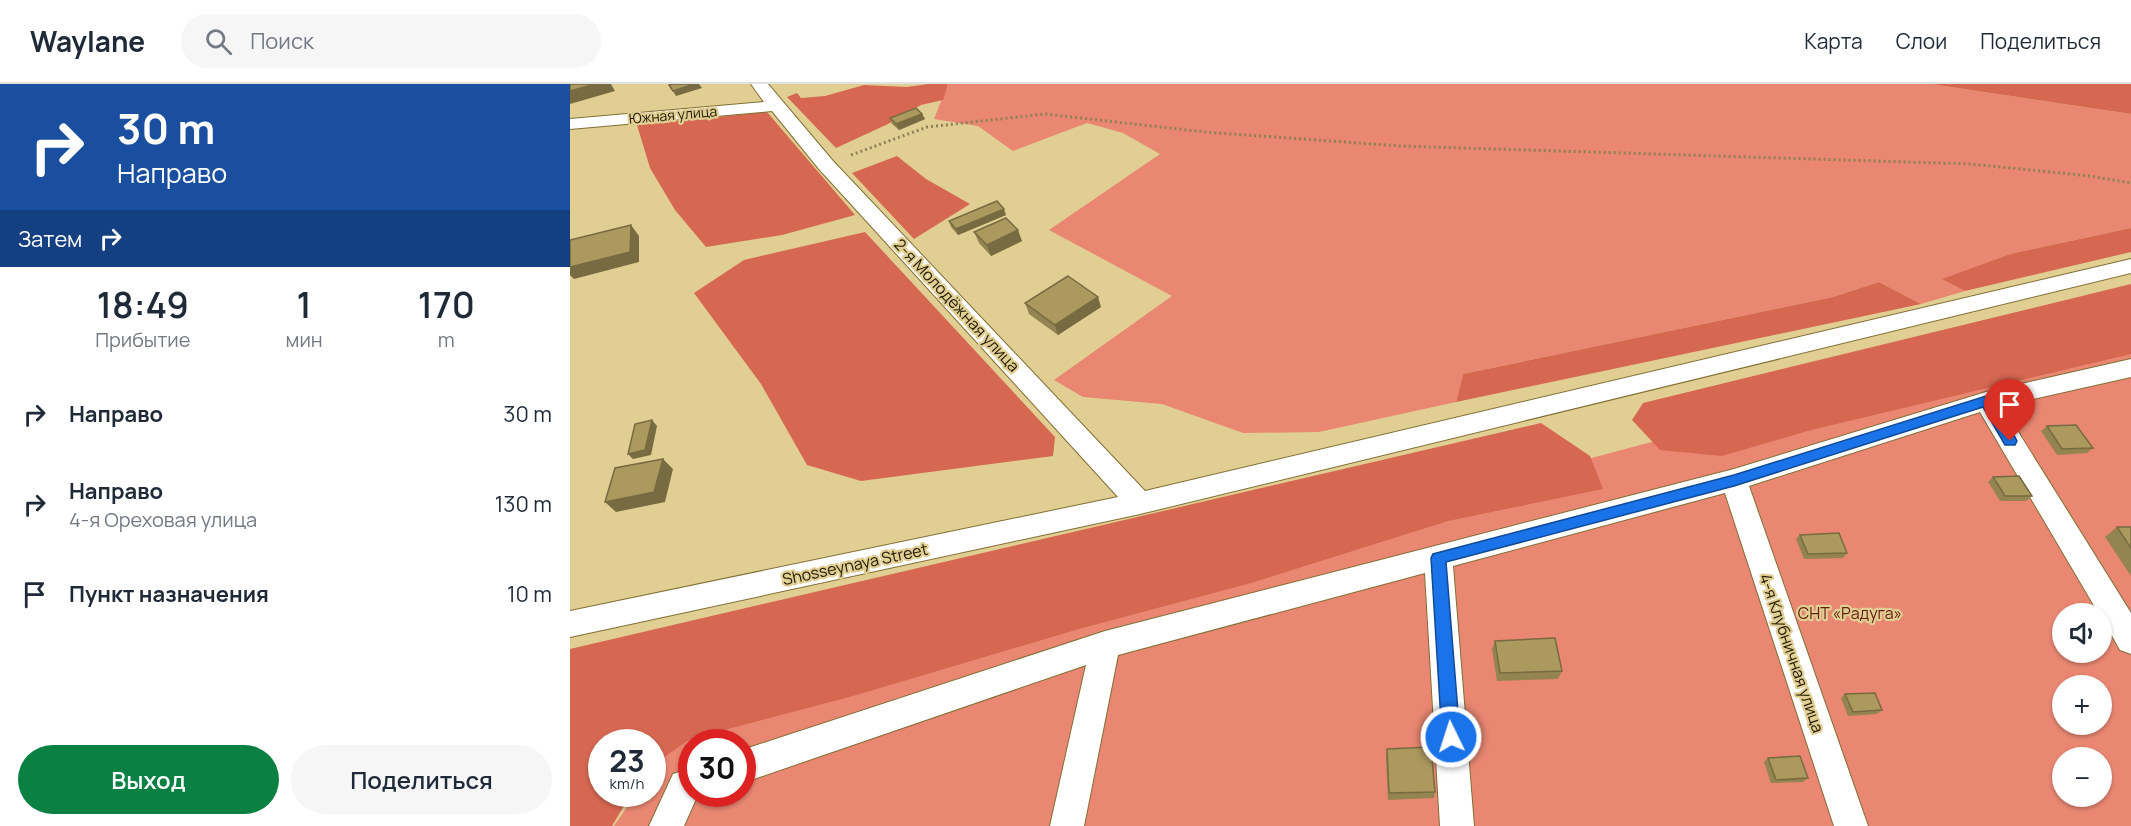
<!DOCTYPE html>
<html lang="ru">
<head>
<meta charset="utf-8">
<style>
  :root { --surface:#fff; --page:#f6f6f7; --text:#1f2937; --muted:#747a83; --line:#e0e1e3; --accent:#0b8043 }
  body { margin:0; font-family:Manrope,sans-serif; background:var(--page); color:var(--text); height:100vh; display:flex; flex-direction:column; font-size:22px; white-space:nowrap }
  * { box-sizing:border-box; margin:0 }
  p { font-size:20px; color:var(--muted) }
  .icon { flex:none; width:33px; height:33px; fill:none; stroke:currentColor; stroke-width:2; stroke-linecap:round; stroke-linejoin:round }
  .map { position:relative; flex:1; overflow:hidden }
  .drawer { display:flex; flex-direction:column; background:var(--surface); width:570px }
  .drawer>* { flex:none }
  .banner { background:#1a4fa0; color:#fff; overflow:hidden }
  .controls { position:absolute; left:1482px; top:519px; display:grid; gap:12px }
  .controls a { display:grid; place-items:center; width:60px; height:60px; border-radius:50%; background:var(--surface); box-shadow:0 2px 4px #0004; font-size:30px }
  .speed { position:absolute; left:18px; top:645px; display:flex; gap:12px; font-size:30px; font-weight:700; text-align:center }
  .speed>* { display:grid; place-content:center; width:78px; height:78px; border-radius:50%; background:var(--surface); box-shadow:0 2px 4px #0004; line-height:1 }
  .speed small { font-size:15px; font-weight:400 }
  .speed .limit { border:9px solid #d22; background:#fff; color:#111 }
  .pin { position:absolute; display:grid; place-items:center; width:51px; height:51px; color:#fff; margin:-62px -26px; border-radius:50% 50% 50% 0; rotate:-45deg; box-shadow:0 0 6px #0007 }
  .pin .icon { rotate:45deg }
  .me { position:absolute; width:66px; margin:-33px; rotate:356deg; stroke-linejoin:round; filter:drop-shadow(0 0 4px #0008) }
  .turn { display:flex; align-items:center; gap:21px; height:126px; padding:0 18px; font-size:27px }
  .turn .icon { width:78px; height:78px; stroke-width:2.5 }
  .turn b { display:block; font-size:42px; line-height:51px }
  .then { display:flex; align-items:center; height:57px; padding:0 18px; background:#0003; gap:12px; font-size:22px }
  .eta { display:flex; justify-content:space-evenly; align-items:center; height:102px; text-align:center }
  .eta b { font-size:36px; font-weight:600; line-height:42px }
  .button { display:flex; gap:12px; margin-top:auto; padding:12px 18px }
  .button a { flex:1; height:69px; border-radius:36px; background:var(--accent); color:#fff; font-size:24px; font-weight:600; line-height:69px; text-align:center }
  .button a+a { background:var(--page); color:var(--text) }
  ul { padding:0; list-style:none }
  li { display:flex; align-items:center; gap:18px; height:90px; padding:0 18px }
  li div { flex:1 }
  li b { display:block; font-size:22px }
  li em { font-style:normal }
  header { display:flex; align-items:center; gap:36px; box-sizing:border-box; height:84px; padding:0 30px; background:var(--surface); border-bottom:2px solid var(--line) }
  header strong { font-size:28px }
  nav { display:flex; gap:33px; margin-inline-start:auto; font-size:21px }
  .search { width:420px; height:54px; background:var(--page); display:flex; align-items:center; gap:15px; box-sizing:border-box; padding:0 21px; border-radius:33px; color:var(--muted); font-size:22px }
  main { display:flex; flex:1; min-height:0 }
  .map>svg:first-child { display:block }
  .green { fill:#e98772; fill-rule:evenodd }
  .forest { fill:#d66751 }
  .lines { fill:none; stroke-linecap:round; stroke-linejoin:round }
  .minor-casing { stroke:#816f35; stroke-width:2 }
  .path { stroke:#8f8155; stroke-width:3; stroke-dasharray:2 3; stroke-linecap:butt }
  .minor { fill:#fff; fill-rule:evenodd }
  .wall { fill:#938451 }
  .shaded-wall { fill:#786b42 }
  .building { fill:#ab995e; stroke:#786b42; stroke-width:1.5 }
  .route { fill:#1a73e8; stroke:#114b97; stroke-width:1.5 }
  .labels { text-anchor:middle; stroke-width:4.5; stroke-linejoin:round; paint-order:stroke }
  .far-street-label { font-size:14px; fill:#211a03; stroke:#e1ce92 }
  .street-label { font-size:16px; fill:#211a03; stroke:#e1ce92 }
  .park-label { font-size:16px; fill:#631d0f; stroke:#e1ce92 }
</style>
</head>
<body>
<header>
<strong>Waylane</strong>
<div class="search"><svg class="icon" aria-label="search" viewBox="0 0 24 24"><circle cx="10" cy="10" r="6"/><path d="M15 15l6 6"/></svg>Поиск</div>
<nav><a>Карта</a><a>Слои</a><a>Поделиться</a></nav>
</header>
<main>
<section class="drawer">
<div class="banner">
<div class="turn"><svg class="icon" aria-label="right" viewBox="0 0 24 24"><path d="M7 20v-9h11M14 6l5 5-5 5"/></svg><div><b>30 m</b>Направо</div></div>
<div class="then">Затем<svg class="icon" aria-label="right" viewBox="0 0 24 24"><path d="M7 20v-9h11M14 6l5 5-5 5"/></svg></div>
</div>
<div class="eta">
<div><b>18:49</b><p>Прибытие</p></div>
<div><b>1</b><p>мин</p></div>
<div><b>170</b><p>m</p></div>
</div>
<ul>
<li><svg class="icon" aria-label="right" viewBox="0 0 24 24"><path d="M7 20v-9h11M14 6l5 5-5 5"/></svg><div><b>Направо</b></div><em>30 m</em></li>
<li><svg class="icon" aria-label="right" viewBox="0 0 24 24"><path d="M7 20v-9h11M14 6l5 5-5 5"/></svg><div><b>Направо</b><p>4-я Ореховая улица</p></div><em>130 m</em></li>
<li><svg class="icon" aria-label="arrive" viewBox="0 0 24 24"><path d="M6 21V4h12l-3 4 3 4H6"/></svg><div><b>Пункт назначения</b></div><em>10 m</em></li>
</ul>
<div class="button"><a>Выход</a><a>Поделиться</a></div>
</section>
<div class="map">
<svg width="1561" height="742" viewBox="0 0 1561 742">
  <rect width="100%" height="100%" fill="#e1ce92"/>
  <path class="green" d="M378 0H1361L1561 30V144L1440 170 1373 195 1395 207 1351 220 1309 198 1263 213 893 290 886 318 749 348 673 349 592 320 513 313 484 296 602 212 479 146 590 70 553 49 517 39 443 67 408 42 364 35Z
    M1561 252V742H44L66 710H82L83 684 128 615 1137 343ZM1492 530H1532V568H1492ZM1492 602H1532V640H1492ZM122 658H172V710H122ZM1492 674H1532V712H1492Z"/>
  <path class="forest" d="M358 0H378L373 16 351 21 318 40 266 64 217 13 227 9 231 14 255 12 294 1 337 3Z
    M1361 0H1561V30Z
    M197 28 285 131 212 151 136 163 105 126 80 84 67 41Z
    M327 72 356 95 400 120 344 155 282 89Z
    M1561 144V168L1395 207 1372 195 1440 170Z
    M295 148 485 353 483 372 291 397 237 381 191 300 124 209 174 176Z
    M1309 198 1351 220 886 318 893 290 1263 213Z
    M1561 200V270L1241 346 1152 372 1090 366 1062 336 1073 319Z
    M971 339 1020 372 1033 405 878 437 681 499 509 545 283 612 120 655 83 681 82 658H32V710H61L42 742H0V565Z"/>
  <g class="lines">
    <defs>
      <path id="minor" d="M181 0H198L263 77 575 407 1561 175V189L570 430 0 553V527L548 413 249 85 202 27 0 45V35L194 18Z
        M1561 275V293L1432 322 1561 529V570L1550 566 1532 534V530H1529L1410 328 1179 402 1298 742H1264L1155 409 883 482 904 742H870L855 489 548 571 514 742H480L516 581 172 699V666L535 547 1164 385 1416 308Z
        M122 684V710H135L126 715 114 742H79L103 690Z"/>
    </defs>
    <use href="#minor" class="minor-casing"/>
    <path class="path" d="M281 71 357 43 475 30 635 48 830 62 1401 80 1520 92 1561 99"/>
    <use href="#minor" class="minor"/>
  </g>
  <path class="wall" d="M352 30 355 35 329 46 322 40 320 34Z
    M436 131 388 151 381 143 379 137Z
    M404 148 452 157 421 172 409 159Z
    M455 219 531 223 488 251 459 230Z
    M1477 342 1523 364 1517 369 1487 371 1471 347Z
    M1423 393 1462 412 1456 417H1430L1418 398Z
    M1547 443H1561V492L1535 453Z
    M1230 451 1277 469 1273 474 1234 475 1226 455Z
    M925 557 992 587 988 595 927 597 922 565Z
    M1275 610 1312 626 1307 630 1278 632 1271 614Z
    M817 665 865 708 864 714 818 716 816 672Z
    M1198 674 1238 694 1233 698 1201 699 1194 678Z"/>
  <path class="shaded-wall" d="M25 0H41L45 7 0 20V7Z
    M124 0H129L132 4 106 12 103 7Z
    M352 30 355 35 329 46 326 40Z
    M434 125 436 131 388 151 386 145Z
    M61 141 69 152V178L4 195 0 191V183Z
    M448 146 452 157 421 172 417 161Z
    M528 213 531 223 488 251 485 241Z
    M82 336 87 342 81 371 63 375 58 370Z
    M93 375 103 385 95 418 46 428 35 418Z"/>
  <path class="building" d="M0 0H25L0 7Z
    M103 0H124L103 7 99 1Z
    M346 24 352 30 326 40 320 34Z
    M427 117 434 125 386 145 379 137Z
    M436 134 448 146 417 161 404 148Z
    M61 141 60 168 0 183V156Z
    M498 192 528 213 485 241 455 219Z
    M82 336 75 366 58 370 65 340Z
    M1506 341 1523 364 1492 365 1477 342Z
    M93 375 84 408 35 418 45 384Z
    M1449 392 1462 412H1435L1423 393Z
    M1547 443H1561V464Z
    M1269 449 1277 469 1238 470 1230 451Z
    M985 554 992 587 930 589 925 557Z
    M1305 609 1312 626 1283 628 1275 610Z
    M861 663 865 708 819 709 817 665Z
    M1230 672 1238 694 1206 696 1198 674Z"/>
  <path class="route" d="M1416 312 1420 314 1445 353 1447 357 1445 361H1435L1413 323 1164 402 876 478 890 653 887 659 881 661 875 659 872 653 861 474 863 470 1164 391Z"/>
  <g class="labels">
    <g class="far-street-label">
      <text transform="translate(103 31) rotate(-5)" y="5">Южная улица</text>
    </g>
    <g class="street-label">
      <text transform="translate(387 221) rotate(47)" y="6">2-я Молодёжная улица</text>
      <text transform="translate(285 480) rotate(-12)" y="6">Shosseynaya Street</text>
      <text transform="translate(1222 569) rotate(71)" y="6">4-я Клубничная улица</text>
    </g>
    <g class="park-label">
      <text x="1280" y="535">СНТ «Радуга»</text>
    </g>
  </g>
</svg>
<div class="controls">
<a><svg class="icon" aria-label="sound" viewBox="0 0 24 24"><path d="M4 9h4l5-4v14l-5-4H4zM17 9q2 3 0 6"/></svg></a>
<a>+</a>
<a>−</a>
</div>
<div class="speed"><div>23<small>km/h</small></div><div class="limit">30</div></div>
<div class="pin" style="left:1440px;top:357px;background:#d93025"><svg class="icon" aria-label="arrive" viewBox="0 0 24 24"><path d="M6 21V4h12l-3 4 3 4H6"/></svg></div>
<svg class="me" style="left:881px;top:653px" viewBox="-20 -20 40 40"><circle r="17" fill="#1a73e8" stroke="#fff" stroke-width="3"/><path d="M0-11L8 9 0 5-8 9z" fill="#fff"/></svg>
</div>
</main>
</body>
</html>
